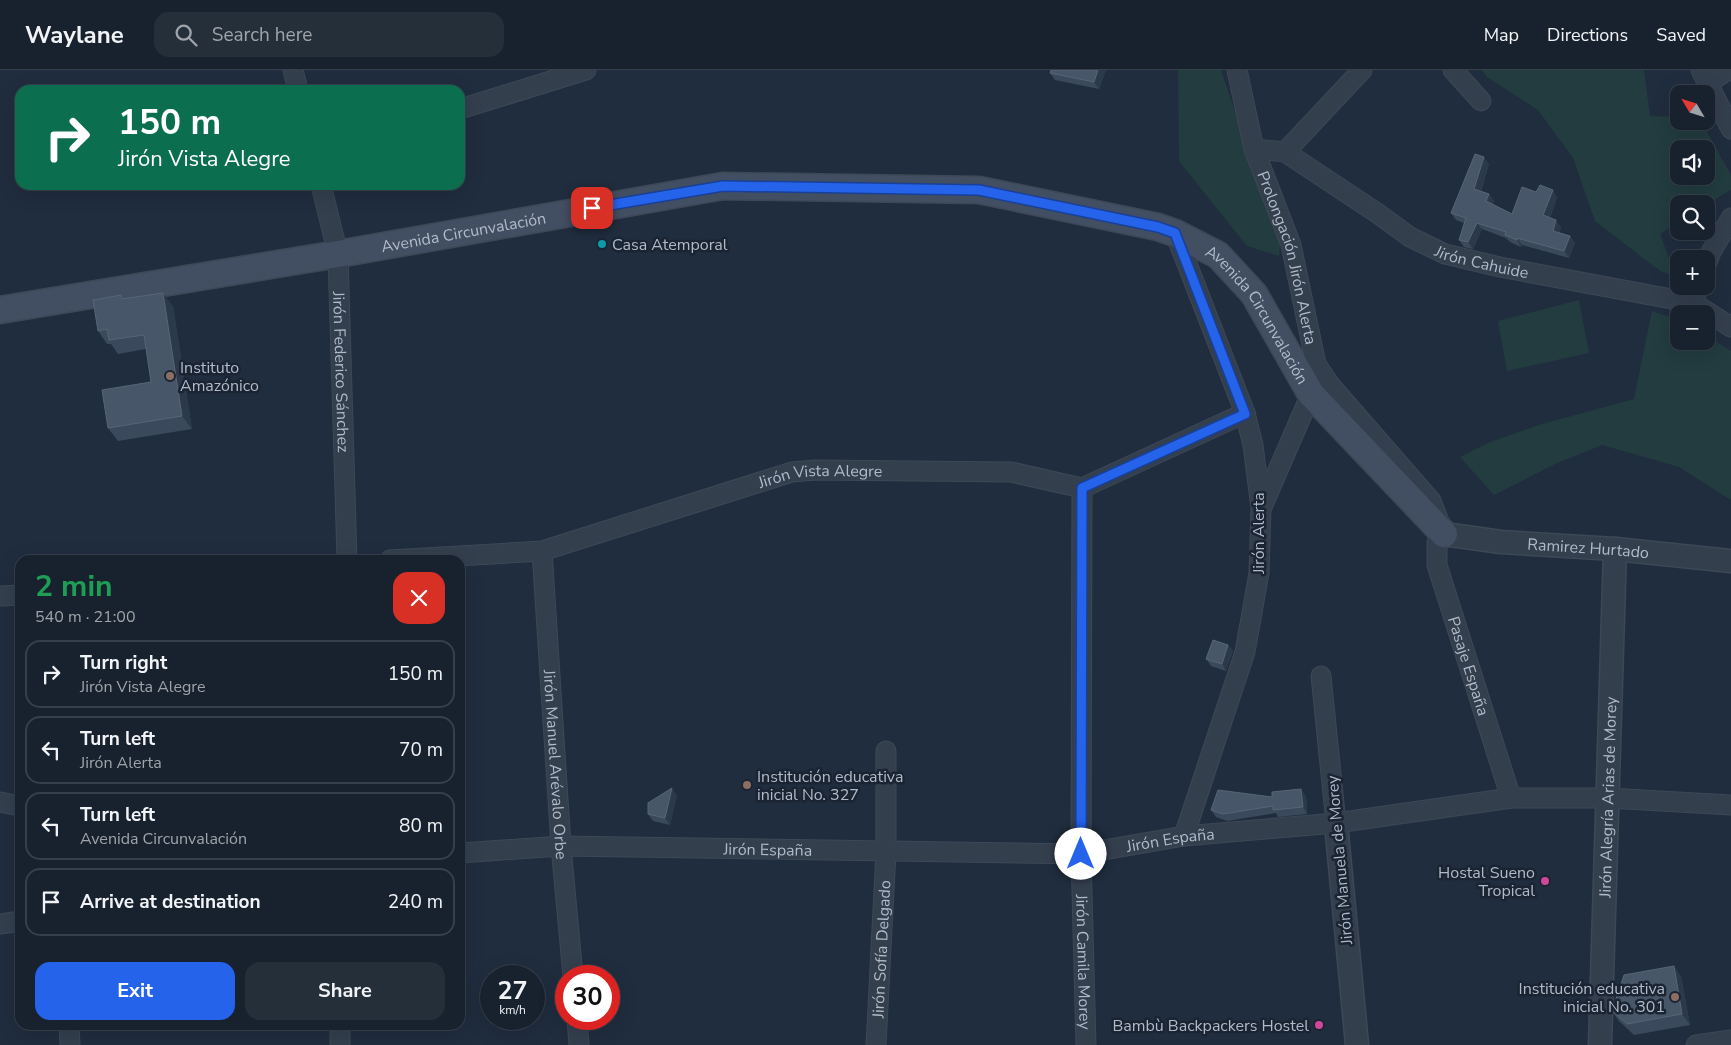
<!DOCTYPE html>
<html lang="en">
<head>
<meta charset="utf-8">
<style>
  :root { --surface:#18222e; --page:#252f3a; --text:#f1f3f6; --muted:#9fa4aa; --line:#363f4a; --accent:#2563eb }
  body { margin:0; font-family:"Nunito Sans",sans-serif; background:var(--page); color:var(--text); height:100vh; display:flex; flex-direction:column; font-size:19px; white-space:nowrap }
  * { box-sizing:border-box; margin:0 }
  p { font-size:16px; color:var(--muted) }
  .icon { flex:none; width:28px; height:28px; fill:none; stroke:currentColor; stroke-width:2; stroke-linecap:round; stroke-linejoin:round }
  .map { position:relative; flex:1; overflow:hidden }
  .side { position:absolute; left:15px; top:485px; width:450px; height:475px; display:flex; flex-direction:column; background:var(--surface); border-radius:15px; box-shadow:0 5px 20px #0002,0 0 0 1px var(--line) }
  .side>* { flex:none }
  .top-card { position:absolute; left:15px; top:15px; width:450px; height:105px; border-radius:15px; box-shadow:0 5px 20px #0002,0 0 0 1px var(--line); background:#0b6e4f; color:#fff; overflow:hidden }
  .needle { width:32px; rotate:308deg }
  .buttons { position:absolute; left:1670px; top:15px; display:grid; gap:10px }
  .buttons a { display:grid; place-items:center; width:45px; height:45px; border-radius:10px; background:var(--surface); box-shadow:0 5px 20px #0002,0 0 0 1px var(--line); font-size:25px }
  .speed { position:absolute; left:480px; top:895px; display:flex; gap:10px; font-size:25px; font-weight:700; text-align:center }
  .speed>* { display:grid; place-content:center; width:65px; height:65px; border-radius:50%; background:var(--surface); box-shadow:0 5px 20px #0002,0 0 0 1px var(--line); line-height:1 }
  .speed small { font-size:12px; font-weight:400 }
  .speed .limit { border:8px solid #d22; background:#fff; color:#111 }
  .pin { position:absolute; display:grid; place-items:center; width:42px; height:42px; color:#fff; margin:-21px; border-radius:10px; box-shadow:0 2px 8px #0006 }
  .me { position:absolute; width:55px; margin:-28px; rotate:0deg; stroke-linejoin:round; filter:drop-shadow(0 0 4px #0008) }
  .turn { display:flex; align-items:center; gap:18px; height:105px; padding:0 20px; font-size:22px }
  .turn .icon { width:65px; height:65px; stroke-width:2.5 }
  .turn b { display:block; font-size:35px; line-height:42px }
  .round { display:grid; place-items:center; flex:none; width:52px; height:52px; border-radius:15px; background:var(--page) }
  .head { display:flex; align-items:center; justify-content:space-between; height:85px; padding:0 20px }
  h1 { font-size:30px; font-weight:700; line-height:38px; color:#1e9e55 }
  .primary-button { display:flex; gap:10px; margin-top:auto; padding:10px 20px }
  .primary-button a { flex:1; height:58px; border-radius:15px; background:var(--accent); color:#fff; font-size:20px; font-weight:700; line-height:58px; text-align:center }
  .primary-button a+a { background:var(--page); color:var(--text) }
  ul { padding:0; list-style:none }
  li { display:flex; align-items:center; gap:15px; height:68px; margin:0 10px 8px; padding:0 10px; border:2px solid var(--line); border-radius:15px }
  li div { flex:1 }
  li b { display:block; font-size:19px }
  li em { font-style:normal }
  header { display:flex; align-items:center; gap:30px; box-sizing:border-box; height:70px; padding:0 25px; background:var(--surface); border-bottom:1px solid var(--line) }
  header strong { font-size:24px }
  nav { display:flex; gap:28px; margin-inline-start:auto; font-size:18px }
  .search { width:350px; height:45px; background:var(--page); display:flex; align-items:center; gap:12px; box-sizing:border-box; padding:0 18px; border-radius:15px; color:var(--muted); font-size:19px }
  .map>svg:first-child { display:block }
  .green { fill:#223c3f; fill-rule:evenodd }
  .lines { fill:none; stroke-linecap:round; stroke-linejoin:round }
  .minor-casing { stroke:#3d4856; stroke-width:21 }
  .tertiary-casing { stroke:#3d4856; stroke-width:25 }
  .secondary-casing { stroke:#3d4856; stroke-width:29 }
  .minor { stroke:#343f4e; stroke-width:19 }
  .tertiary { stroke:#343f4e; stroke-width:22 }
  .secondary { stroke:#424e61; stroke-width:26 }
  .wall { fill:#3b495c }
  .shaded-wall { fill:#2b394b }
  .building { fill:#475668; stroke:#586577 }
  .route-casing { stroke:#184099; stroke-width:12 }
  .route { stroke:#2563eb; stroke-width:9 }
  .culture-dot { fill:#0f9aa8; stroke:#1a2432; stroke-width:2 }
  .education-dot { fill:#8d6e63; stroke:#1a2432; stroke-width:2 }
  .hotel-dot { fill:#d1479c; stroke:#1a2432; stroke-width:2 }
  .labels { text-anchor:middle; stroke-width:5; stroke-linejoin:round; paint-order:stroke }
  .street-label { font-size:16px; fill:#b0bac9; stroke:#1a2432 }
  .poi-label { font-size:16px; fill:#b0bac9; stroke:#1a2432; text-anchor:start }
</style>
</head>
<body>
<header>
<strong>Waylane</strong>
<div class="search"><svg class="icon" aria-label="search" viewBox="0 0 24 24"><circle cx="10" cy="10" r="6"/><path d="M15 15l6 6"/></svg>Search here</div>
<nav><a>Map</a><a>Directions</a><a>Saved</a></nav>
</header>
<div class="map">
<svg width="1731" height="975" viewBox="0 0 1731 975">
  <rect width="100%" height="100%" fill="#202d3e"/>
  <path class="green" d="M1178 0H1221L1256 103 1282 156 1279 186 1247 176 1179 91Z
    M1482 0H1644L1650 46 1679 47V51H1701L1731 105V120L1706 135V134H1679V152L1660 164 1676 206 1660 201 1595 151 1573 88 1538 40 1487 7ZM1679 79H1706V106H1679Z
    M1579 230 1589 283 1507 301 1498 251Z
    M1652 241 1679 250V271H1706V265L1731 281V430L1679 397 1602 375 1557 393 1494 425 1460 387 1490 372 1542 354 1634 329Z"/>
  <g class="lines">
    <defs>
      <g id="minor">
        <path d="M293 0 298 20"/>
        <path id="s1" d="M1237 0 1254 79 1291 175 1316 294 1330 315 1431 431 1444 464 1437 473V495L1511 728"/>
        <path d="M1453 0 1481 31"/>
        <path d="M1701 0 1731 59"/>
        <path d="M1707 14 1728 0"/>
        <path d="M460 39 586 0"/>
        <path id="s2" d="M1254 79 1285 82 1377 143 1410 167 1445 184 1500 197 1693 233 1731 257"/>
        <path d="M1285 82 1362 0"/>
        <path id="s3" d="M321 115 338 184 347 490"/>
        <path d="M1175 163 1245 343 1253 375 1261 438 1259 503 1245 582 1184 766"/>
        <path d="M1706 195 1711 182 1731 148"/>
        <path d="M1693 233 1699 216"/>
        <path id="s4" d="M1082 418 1081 784 1086 975"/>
        <path d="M1262 437 1311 324"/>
        <path id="s5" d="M542 481 561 776 573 906"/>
        <path id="s6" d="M390 490 542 481 792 402 816 400 1011 402 1082 418 1245 343"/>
        <path d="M0 526 20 525"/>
        <path d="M1321 606 1336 753"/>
        <path d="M0 732 20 736"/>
        <path id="s7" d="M460 783 561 776 1081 784 1184 766 1336 753 1511 728H1608L1731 735"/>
        <path d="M0 854 20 851"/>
        <path d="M577 949 579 975"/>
        <path d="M69 955 70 975"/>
        <path d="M340 975V955"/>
        <path id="s8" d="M876 975 886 782V681"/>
        <path d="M1696 975 1731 970"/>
      </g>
      <g id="tertiary">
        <path id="s9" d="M1444 464 1501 472 1615 479 1731 491"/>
        <path d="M1336 753 1357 975"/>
        <path id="s10" d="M1600 975 1615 479"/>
      </g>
      <g id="secondary">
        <path id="s11" d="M0 240 338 184 723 116 979 120 1158 157 1175 163 1218 185 1254 224 1311 324 1444 464"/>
      </g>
    </defs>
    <use href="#minor" class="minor-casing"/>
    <use href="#tertiary" class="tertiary-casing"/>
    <use href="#secondary" class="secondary-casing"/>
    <use href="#minor" class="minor"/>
    <use href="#tertiary" class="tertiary"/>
    <use href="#secondary" class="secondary"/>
  </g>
  <path class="wall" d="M1106 0 1099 19 1055 10 1050 3Z
    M1489 94 1481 121 1489 124 1494 131 1492 134 1512 144 1536 122 1557 127 1550 148 1561 157 1559 163 1570 166 1575 173 1569 188 1522 175 1521 177 1510 172 1506 168 1482 159 1473 179 1464 177 1459 170 1464 153 1456 150 1451 143Z
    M121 225 124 229 173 236 192 359 118 371 108 358 151 312 146 279 118 284 111 274H107L98 261Z
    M1228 575 1233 581 1226 601 1211 596 1206 589Z
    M677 725 670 755 653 751 648 744Z
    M1306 726 1307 744 1278 747 1276 743 1227 751 1216 747 1211 740 1272 727Z
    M1681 906 1690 955 1634 965 1619 951 1612 941Z"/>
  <path class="shaded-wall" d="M1098 0H1106L1099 19 1094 12Z
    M1484 87 1489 94 1479 126 1474 119Z
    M1553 120 1557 127 1548 152 1543 145Z
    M1489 124 1494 131 1491 138 1486 131Z
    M1556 150 1561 157 1558 168 1553 161Z
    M1477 153 1482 159 1473 179 1468 172Z
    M1570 166 1575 173 1569 188 1564 181Z
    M1517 168 1522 175 1521 177 1517 170Z
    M163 223 173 236 192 359 182 346Z
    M1228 575 1233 581 1226 601 1222 594Z
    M672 718 677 725 670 755 665 748Z
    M1301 719 1306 726 1307 744 1303 737Z
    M1674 896 1681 906 1690 955 1682 944Z"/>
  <path class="building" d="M1051 0H1098L1094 12 1050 3Z
    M1475 84 1484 87 1474 119 1489 124 1486 131 1512 144 1522 117 1536 122 1540 115 1553 120 1543 145 1556 150 1553 161 1570 166 1564 181 1517 168V170L1505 165 1506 162 1477 153 1468 172 1459 170 1466 148 1451 143Z
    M163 223 182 346 108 358 102 320 151 312 144 265 109 270 107 259 98 261 93 230 121 225 122 229Z
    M1213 570 1228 575 1222 594 1206 589Z
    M672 718 665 748 648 744V733Z
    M1301 719 1303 737 1273 740V736L1223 744 1211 740 1218 720 1272 727V722Z
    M1674 896 1682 944 1627 954 1612 941 1624 905Z"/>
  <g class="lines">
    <defs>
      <path id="route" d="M592 138 723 116 979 120 1158 157 1175 163 1245 344 1082 418 1081 784"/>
    </defs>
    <use href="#route" class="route-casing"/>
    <use href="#route" class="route"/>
  </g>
  <circle class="culture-dot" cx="602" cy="174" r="5"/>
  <g class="education-dot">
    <circle cx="170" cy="306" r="5"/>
    <circle cx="747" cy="715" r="5"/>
    <circle cx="1675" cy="927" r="5"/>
  </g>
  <g class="hotel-dot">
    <circle cx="1545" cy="811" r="5"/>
    <circle cx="1319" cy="955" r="5"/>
  </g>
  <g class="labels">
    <g class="street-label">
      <text dy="6" stroke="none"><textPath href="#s11" startOffset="470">Avenida Circunvalación</textPath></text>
      <text dy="6" stroke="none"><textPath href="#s1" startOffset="195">Prolongación Jirón Alerta</textPath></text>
      <text dy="6" stroke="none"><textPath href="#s2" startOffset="259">Jirón Cahuide</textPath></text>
      <text dy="6" stroke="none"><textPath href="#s11" startOffset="1310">Avenida Circunvalación</textPath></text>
      <text dy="6" stroke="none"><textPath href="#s3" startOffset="189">Jirón Federico Sánchez</textPath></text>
      <text dy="6" stroke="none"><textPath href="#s6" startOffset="442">Jirón Vista Alegre</textPath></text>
      <text transform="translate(1258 463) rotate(-90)" y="6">Jirón Alerta</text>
      <text dy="6" stroke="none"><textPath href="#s9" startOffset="145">Ramirez Hurtado</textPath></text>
      <text dy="6" stroke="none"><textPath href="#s1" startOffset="659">Pasaje España</textPath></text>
      <text dy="6" stroke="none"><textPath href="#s5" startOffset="214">Jirón Manuel Arévalo Orbe</textPath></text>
      <text dy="6" stroke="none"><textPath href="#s10" startOffset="248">Jirón Alegría Arias de Morey</textPath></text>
      <text dy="6" stroke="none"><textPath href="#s7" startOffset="712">Jirón España</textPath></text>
      <text dy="6" stroke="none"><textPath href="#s7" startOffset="308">Jirón España</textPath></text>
      <text transform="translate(1339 790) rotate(-95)" y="6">Jirón Manuela de Morey</text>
      <text dy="6" stroke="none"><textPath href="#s8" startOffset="96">Jirón Sofía Delgado</textPath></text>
      <text dy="6" stroke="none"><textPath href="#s4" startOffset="474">Jirón Camila Morey</textPath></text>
    </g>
    <g class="poi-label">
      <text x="612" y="180">Casa Atemporal</text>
      <text x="180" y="303">Instituto<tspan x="180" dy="18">Amazónico</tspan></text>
      <text x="757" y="712">Institución educativa<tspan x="757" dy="18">inicial No. 327</tspan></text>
      <text x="1535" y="808" text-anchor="end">Hostal Sueno<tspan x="1535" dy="18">Tropical</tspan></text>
      <text x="1665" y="924" text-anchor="end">Institución educativa<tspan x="1665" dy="18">inicial No. 301</tspan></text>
      <text x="1309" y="961" text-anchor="end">Bambù Backpackers Hostel</text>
    </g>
  </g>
</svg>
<div class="buttons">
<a><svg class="needle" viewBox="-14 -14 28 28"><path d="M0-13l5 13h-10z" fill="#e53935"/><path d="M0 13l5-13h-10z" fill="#9fa4aa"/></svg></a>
<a><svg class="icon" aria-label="sound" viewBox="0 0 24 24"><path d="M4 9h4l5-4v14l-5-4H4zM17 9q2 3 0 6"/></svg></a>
<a><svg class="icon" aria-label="search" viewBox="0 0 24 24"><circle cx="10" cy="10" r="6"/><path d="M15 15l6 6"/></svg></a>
<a>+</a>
<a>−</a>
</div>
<div class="speed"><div>27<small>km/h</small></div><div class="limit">30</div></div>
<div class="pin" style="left:592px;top:138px;background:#d93025"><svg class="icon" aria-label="arrive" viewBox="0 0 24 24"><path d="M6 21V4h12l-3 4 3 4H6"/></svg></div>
<svg class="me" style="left:1081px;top:784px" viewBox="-20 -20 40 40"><circle r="19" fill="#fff"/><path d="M0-13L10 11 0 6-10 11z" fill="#2563eb"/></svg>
<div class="top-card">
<div class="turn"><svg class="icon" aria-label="right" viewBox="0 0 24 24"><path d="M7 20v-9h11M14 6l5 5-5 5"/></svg><div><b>150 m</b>Jirón Vista Alegre</div></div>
</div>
<section class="side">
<div class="head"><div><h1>2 min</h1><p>540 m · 21:00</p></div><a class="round" style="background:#d93025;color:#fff"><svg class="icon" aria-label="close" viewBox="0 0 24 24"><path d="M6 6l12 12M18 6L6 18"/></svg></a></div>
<ul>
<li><svg class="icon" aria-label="right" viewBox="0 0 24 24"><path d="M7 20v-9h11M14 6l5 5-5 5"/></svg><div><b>Turn right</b><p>Jirón Vista Alegre</p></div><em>150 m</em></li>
<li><svg class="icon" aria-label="left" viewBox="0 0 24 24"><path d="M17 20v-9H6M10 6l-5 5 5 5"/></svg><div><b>Turn left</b><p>Jirón Alerta</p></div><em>70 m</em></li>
<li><svg class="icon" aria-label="left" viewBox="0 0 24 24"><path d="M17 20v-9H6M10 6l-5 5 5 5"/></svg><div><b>Turn left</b><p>Avenida Circunvalación</p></div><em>80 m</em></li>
<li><svg class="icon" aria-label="arrive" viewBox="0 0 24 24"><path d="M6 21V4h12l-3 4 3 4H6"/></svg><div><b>Arrive at destination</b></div><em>240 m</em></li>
</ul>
<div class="primary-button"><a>Exit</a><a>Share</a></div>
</section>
</div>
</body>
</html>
